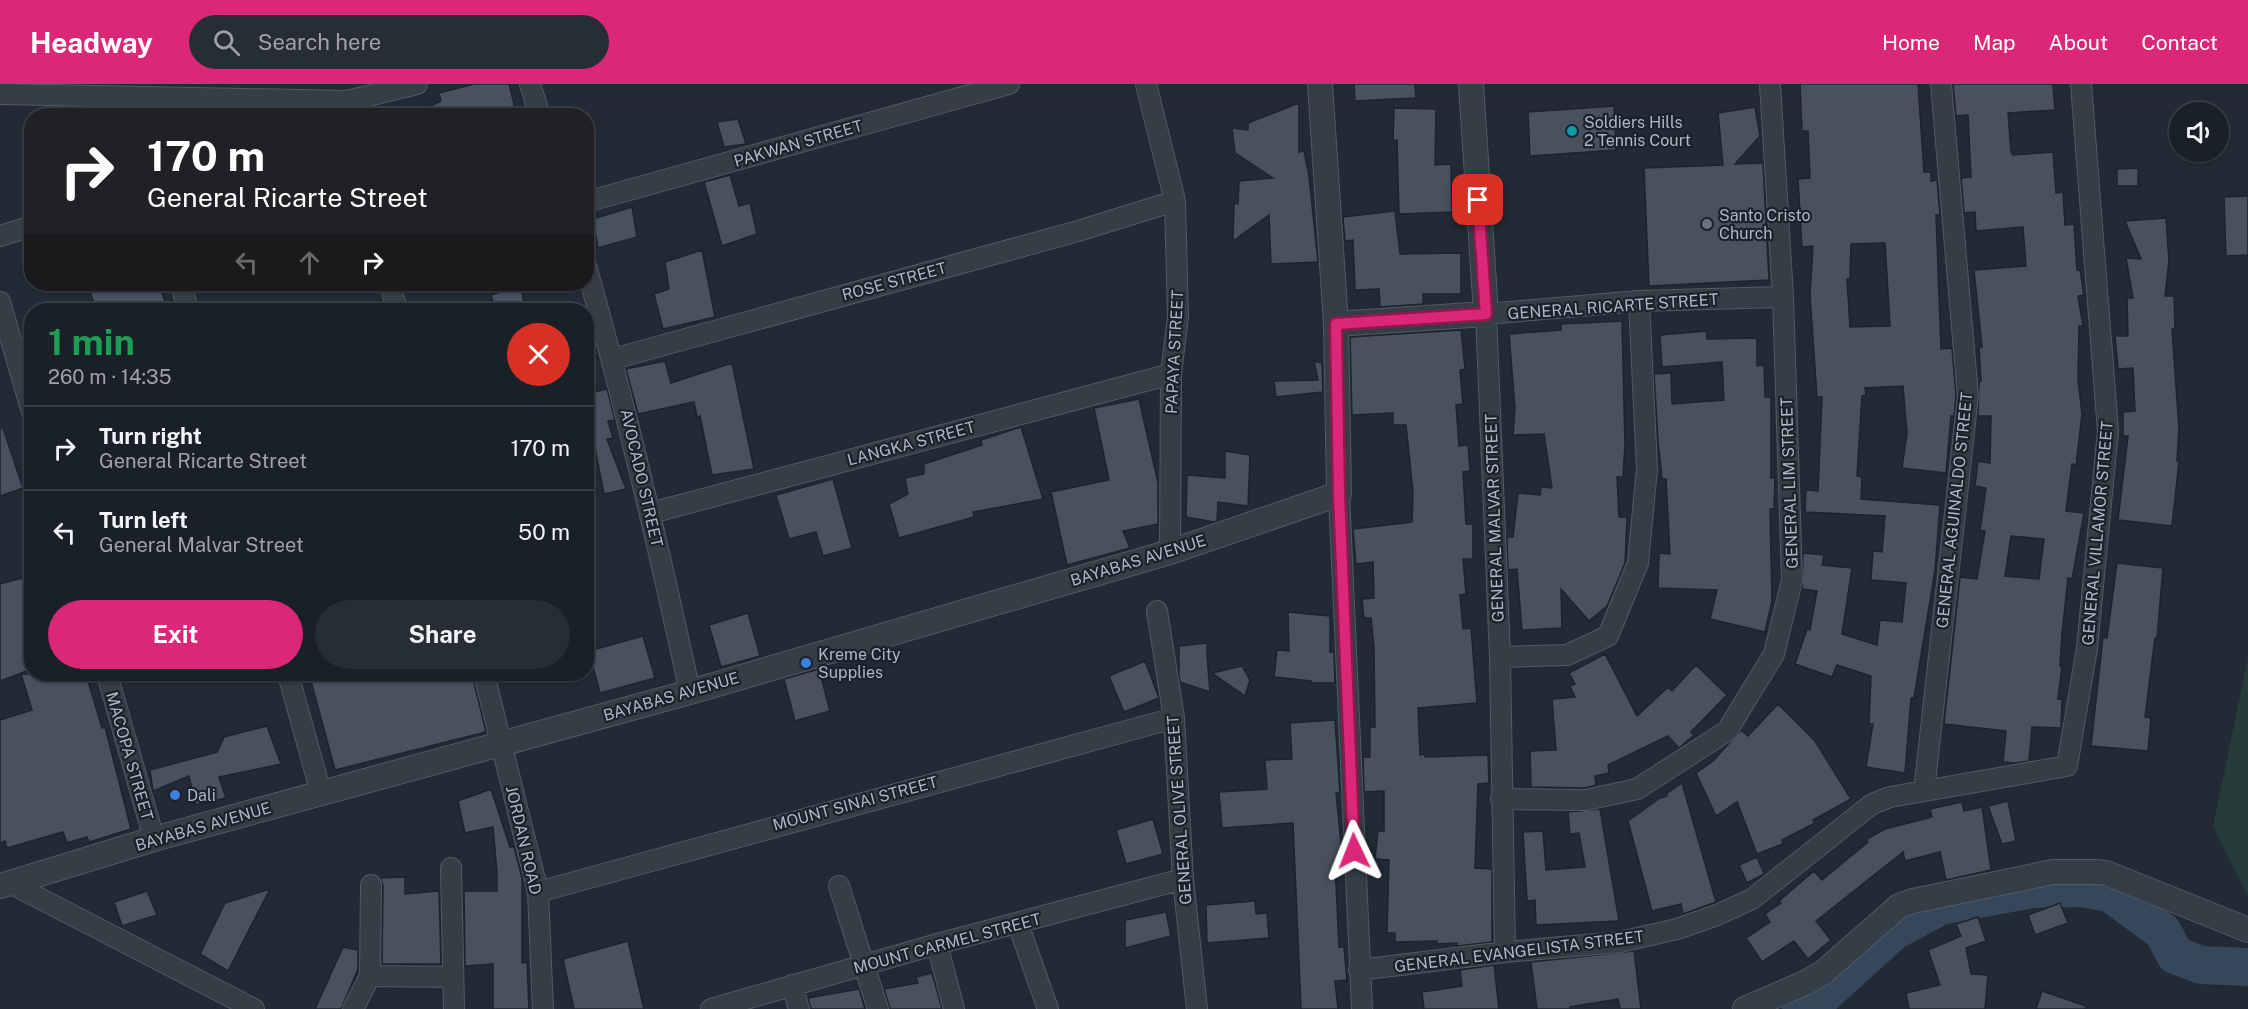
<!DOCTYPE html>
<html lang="en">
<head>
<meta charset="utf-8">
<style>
  :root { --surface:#1a2028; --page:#272d34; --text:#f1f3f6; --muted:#9fa3a8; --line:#383e45; --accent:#db2777 }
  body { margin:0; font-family:"Public Sans",sans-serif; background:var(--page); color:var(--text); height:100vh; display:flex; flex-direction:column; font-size:22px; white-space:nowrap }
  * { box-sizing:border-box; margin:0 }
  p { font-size:20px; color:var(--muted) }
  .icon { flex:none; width:33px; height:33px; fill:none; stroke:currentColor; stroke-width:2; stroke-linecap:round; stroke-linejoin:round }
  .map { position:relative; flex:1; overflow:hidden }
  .side { position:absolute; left:24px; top:219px; width:570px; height:378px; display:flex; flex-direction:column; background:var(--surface); border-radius:24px; box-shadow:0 2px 4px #0004,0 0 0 2px var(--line) }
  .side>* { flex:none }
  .banner { position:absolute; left:24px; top:24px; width:570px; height:183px; border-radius:24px; box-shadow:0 2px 4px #0004,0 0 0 2px var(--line); background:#202124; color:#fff; overflow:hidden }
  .fabs { position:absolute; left:2169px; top:18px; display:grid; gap:12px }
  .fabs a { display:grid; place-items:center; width:60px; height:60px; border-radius:50%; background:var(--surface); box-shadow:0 2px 4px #0004,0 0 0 2px var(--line); font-size:30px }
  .pin { position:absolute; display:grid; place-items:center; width:51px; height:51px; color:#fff; margin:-26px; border-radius:12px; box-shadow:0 3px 9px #0006 }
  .me { position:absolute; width:66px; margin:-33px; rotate:358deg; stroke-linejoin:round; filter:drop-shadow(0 0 4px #0008) }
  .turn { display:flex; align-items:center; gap:21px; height:126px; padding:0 24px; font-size:27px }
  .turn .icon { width:78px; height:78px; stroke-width:2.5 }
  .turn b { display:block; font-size:42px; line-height:51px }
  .lanes { display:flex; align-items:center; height:57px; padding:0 24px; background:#0003; justify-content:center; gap:30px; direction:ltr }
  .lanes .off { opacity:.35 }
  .round { display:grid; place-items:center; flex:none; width:63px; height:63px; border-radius:32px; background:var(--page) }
  .overview { display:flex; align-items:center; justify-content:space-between; height:102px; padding:0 24px }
  h1 { font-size:36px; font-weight:700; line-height:45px; color:#1e9e55 }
  .cta { display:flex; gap:12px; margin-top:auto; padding:12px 24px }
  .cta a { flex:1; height:69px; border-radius:36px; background:var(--accent); color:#fff; font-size:24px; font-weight:700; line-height:69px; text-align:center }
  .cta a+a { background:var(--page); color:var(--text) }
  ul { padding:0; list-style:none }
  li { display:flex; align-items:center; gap:18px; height:84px; padding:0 24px; border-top:2px solid var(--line) }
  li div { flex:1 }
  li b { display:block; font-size:22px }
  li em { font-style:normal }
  header { display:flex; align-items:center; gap:36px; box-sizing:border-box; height:84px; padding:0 30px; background:var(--accent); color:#fff }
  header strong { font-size:28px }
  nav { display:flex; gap:33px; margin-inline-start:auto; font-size:21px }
  .search { width:420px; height:54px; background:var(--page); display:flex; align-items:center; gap:15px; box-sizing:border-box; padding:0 21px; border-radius:33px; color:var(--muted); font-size:22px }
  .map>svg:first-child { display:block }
  .green { fill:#273b3a }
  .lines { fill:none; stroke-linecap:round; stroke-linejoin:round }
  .river { stroke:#36475c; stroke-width:38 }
  .building { fill:#48525f; stroke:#1c242d; stroke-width:1.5; fill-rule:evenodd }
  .minor-casing { stroke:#525a64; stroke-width:22 }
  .tertiary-casing { stroke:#525a64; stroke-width:26 }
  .minor { stroke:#353d46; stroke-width:20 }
  .tertiary { stroke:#353d46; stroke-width:24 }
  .route-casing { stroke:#8e194d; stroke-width:15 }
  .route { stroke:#db2777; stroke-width:10 }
  .culture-dot { fill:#0f9aa8; stroke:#1a222b; stroke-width:2 }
  .worship-dot { fill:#6b7280; stroke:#1a222b; stroke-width:2 }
  .shop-dot { fill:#3f7fe0; stroke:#1a222b; stroke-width:2 }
  .labels { text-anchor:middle; stroke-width:4.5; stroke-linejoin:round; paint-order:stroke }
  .poi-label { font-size:16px; fill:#afb7c3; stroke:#1a222b; text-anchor:start }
  .street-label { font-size:16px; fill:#afb7c3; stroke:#1a222b }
</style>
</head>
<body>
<header>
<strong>Headway</strong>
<div class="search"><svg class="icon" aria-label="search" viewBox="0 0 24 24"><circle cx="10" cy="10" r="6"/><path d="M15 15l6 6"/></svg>Search here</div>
<nav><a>Home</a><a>Map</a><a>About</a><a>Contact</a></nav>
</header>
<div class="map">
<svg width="2248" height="925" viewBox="0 0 2248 925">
  <rect width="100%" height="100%" fill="#222b35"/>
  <path class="green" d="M2248 574V812L2213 742Z"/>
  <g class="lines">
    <path class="river" d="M1801 925 1811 922 1894 847 1941 822 2032 805 2082 804 2110 809 2163 848 2175 871 2201 881 2248 883"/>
  </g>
  <path class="building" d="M474 0H509L517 32H410L441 17 439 9Z
    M1354 0H1415L1416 14 1355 17Z
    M1800 0H1918L1924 88H1931V97L1937 96 1940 131H1936L1941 265 1952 264 1956 312 1954 332H1951L1946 389 1902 384 1907 349 1903 302 1865 304 1866 311 1862 312 1857 392 1862 393 1861 415 1940 421 1935 486 1914 614H1911L1905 689 1866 683 1873 640H1869L1871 592 1837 581 1832 593 1795 580 1807 545 1810 546 1817 507 1802 505 1803 469 1824 471 1822 481 1852 484 1842 550 1877 561 1880 536 1902 538 1906 499 1871 496 1873 467 1882 468 1885 432 1805 428 1806 406 1818 407 1822 313H1817L1810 211 1813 162 1802 163 1798 95 1810 94 1808 47H1802ZM1885 159 1890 242 1850 243 1847 195H1850L1851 160Z
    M1953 0H2053L2055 26 2008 29 2011 68 2013 71 2053 68 2056 109 2063 108 2065 141 2074 140 2077 186H2080L2084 211 2078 212 2083 242H2079L2078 296 2082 330 2076 381 2072 380 2066 427 2084 429 2072 495 2068 494 2062 549 2060 582H2062L2058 615H2062L2061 644 2032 643 2029 677 2016 679 2003 678 2006 647 1944 640 1960 493 1977 495 1985 447H1980L1986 404 1975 402 1978 377 1990 379 1991 332H1978L1979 298 1981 297 1979 263H1982L1974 186 2026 182 2023 143 1976 147 1975 128 1964 129 1961 94 1971 93 1968 31 1956 32ZM2011 452 2044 455 2039 495 2005 492Z
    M1299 19V68L1304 67 1309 92 1318 178 1271 180 1269 131 1233 157 1234 119 1238 120 1239 97 1273 94 1235 69 1232 44 1248 46V39Z
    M1614 22 1616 66 1530 72 1528 28Z
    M1755 23 1760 52 1735 80 1763 79 1769 196 1649 202 1644 84 1723 81 1718 29Z
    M1394 24 1436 25 1435 81 1451 80 1452 128 1399 130 1397 56H1393Z
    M738 35 746 60 724 63 717 38Z
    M2138 84V102H2117V85Z
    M730 91 739 122 750 119 757 150 722 162 704 98Z
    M2248 112V171L2226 172 2224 113Z
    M632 123 637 153 598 164 593 135Z
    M1395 127 1400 170 1461 169V210H1423V220L1380 223 1379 205 1355 206 1353 156 1345 157 1343 133Z
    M2166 134 2169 177 2165 212H2174L2175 245H2172L2179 345 2177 377H2179L2172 442 2118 436 2128 352H2123V328L2135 327 2133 284 2118 285 2115 252H2128L2127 214H2133L2126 174 2141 175 2125 137Z
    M702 166 715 233 663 245 654 210 669 205 665 178Z
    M88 200H159L168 226H96Z
    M521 202 525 226H495L491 211Z
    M1622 237 1625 360 1623 393H1617L1619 433H1627L1625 479 1607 522 1589 537 1561 505 1562 544 1522 546 1517 485 1508 486 1507 453H1513L1518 409 1540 411 1541 403 1552 404 1544 350 1513 351 1515 324 1509 250 1561 246V240Z
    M1461 246 1465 285 1460 286 1463 320 1456 321 1459 362 1468 361 1470 387 1463 388 1466 440H1473V475H1463L1466 510 1460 511 1463 545 1471 544 1477 619 1418 624 1420 671 1425 670V673L1488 671 1489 699 1478 700 1475 784 1492 785V858L1457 862V859L1437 860V857L1395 858V849H1387L1389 776 1375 775 1378 747H1384V707L1364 708 1363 673H1370V643H1375L1374 564 1371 534H1364L1362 515 1374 514 1373 478 1356 480 1353 445 1412 438 1413 408 1406 341H1393V329L1352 331 1350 253Z
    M1706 247 1707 255 1757 254V282L1764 281 1765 313H1771V394H1775L1774 425H1770L1772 517 1765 548 1710 535 1717 506 1658 504 1659 469 1670 470 1666 395H1662L1658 356 1654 290 1671 289 1672 320 1724 316 1722 278 1662 283 1660 251Z
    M665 277 671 299 732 279 754 385 712 391 700 332 697 333 694 318 638 330 626 285Z
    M1314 277 1322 279 1323 308 1276 313 1274 297 1318 296Z
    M607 305 615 336 608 337 613 354 607 355 626 405 604 410 594 359 586 361V310Z
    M1139 315 1158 399V440L1123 447 1130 464 1067 481 1051 408 1109 396 1094 324Z
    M1021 343 1043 415 973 428 974 433 899 454 889 420 908 410 905 394 924 390V380L982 361 981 356Z
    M0 344H3L23 404 0 412Z
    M1225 367 1250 371 1248 422 1218 418 1217 437 1214 438 1186 433 1187 391 1225 394Z
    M833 395 852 464 823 472 816 448 789 455 776 411Z
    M2117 479 2163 484 2157 554H2155L2145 633 2151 634 2148 667 2091 662 2103 553 2107 554Z
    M26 493 32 513V585L0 597V500Z
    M1288 528 1330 532V568H1334L1335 599H1311V597L1274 593 1277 566 1289 567Z
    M748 529 760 572 721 583 709 541Z
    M643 552 655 594 600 609 589 567Z
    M1207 559V571L1210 608 1180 598 1179 592V562Z
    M1605 570 1637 632 1668 603 1672 607 1696 581 1727 611 1691 648 1694 651 1679 664 1668 652 1608 681 1609 689 1595 692 1596 701 1585 704 1531 703 1530 667 1556 666 1552 615 1575 613 1570 602 1575 600 1569 589Z
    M1145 577 1159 614 1124 628 1109 592Z
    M1242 582 1250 596 1245 612 1212 589Z
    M819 585 830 627 795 637 784 595Z
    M21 590H86L102 644 105 643 131 745 89 758 87 753 67 759 63 748 7 764 5 757 0 759V636L32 626Z
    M309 590H472L486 648 335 686Z
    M1778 620 1815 657 1851 715 1813 736 1815 739 1782 756 1783 760 1757 770 1737 718 1716 732 1696 689 1713 677 1741 646 1748 652Z
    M1335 636 1340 709H1336L1343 778H1335L1339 863H1344L1347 896 1335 897 1338 925H1301L1293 739 1222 744 1219 708 1267 705 1265 676 1292 675 1290 639Z
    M267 642 281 680 219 693 226 714 196 721 189 692 153 707 150 686 217 668 224 653Z
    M1682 699 1716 818 1683 830 1681 820 1652 827 1628 737 1660 714 1667 712 1666 710Z
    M491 705 510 763H514L522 794V879L527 878 529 925H493V880L465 882 464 807H497V788L493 743 465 749 458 717Z
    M2008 717 2016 757 2002 760 1988 722Z
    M1962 718 1964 727 1982 723 1991 786 1946 796 1940 768 1905 777 1903 768 1816 837 1831 856 1808 875 1794 857 1762 878 1746 854 1770 838 1765 830 1781 819 1779 817 1814 787 1822 796 1868 758 1867 755 1885 745 1932 733 1930 725Z
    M1600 725 1619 837 1536 841 1535 816 1527 817 1523 748 1543 747 1546 786 1585 783 1579 749 1570 750 1568 728Z
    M1153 735 1163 770 1126 780 1116 746Z
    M1757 773 1764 790 1747 799 1739 781Z
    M405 793V810L439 807 441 880H382L383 801 380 794Z
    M270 805 228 887 200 870 225 819Z
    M147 807 157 831 122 842 114 818Z
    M1255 817 1256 830 1267 829 1269 854 1207 859 1206 821Z
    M2060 819 2068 839 2035 851 2028 831Z
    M1166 828 1171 852 1125 864V836Z
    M1978 833 1986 857 1966 864 1971 890 1988 891 1985 925H1909L1906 909 1940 901 1928 866 1961 852 1956 840Z
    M628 857 644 925H574L563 875Z
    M343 863 358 866V885L341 925H315Z
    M1634 867 1641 925H1620L1618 915 1570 923V925H1537L1531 878Z
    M1494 881 1499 925H1424L1422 908 1462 902 1460 886Z
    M932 889 942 925H890L884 905 918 899 916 893Z
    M859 905 865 925H811L808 914Z
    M2042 907 2086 922 2085 925H2036Z"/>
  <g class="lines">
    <defs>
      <path id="minor" d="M530 0 540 32
        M1146 0 1175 117 1178 233 1171 290 1170 468
        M0 10 347 17 417 0
        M586 118 1009 0
        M0 152 32 142
        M586 182C626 323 659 465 690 608
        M181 200 188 226
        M390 200 397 226
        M0 218 32 328
        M613 275 1078 147 1175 117
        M1339 410 1362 925
        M651 429 1171 290
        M1157 527 1174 634 1183 795 1197 925
        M1500 573 1567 571 1608 552 1638 479 1647 384 1639 217
        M107 590 154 755
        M288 590 321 709
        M484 590 538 808 543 925
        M1924 707 1968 312 1941 0
        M1501 715 1586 716 1637 705 1727 647 1774 570 1792 496 1783 213 1770 0
        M451 784 454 925
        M10 799 254 925
        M839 802 878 925
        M538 808 1174 634
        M1018 840 1048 925
        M937 860 954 925
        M1505 868 1500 573 1486 230 1639 217 1783 213
        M1359 886 1505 868 1620 858 1677 845 1717 831 1752 815 1872 720 1890 713 2067 682 2087 564 2108 347 2081 0
        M370 892 371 801
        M792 901 799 925
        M353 925 370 892 453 893
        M711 925 937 860 1183 795"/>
      <path id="tertiary" d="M1336 240 1486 230 1471 0
        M0 802 154 755 690 608 1170 468 1339 410 1336 240 1320 0
        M1745 925 1805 899 1824 888 1899 822 1913 817 2053 788H2095L2106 789 2248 846"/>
    </defs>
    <use href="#minor" class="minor-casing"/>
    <use href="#tertiary" class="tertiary-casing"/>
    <use href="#minor" class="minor"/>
    <use href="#tertiary" class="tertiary"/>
  </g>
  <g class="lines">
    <defs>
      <path id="route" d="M1354 767 1339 410 1336 240 1486 230 1478 116"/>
    </defs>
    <use href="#route" class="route-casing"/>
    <use href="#route" class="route"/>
  </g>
  <circle class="culture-dot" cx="1572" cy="47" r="6"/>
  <circle class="worship-dot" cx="1707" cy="140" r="6"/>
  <g class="shop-dot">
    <circle cx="806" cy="579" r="6"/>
    <circle cx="175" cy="711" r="6"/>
  </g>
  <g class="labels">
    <g class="poi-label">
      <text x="1584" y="44">Soldiers Hills<tspan x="1584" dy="18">2 Tennis Court</tspan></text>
      <text x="1719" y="137">Santo Cristo<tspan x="1719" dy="18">Church</tspan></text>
      <text x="818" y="576">Kreme City<tspan x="818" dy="18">Supplies</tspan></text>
      <text x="187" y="717">Dali</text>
    </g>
    <g class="street-label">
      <text transform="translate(798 59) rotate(-16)" y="6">PAKWAN STREET</text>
      <text transform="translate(894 197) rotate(-15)" y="6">ROSE STREET</text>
      <text transform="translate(1613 222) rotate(-4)" y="6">GENERAL RICARTE STREET</text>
      <text transform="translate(1174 268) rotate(-87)" y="6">PAPAYA STREET</text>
      <text transform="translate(911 359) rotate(-15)" y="6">LANGKA STREET</text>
      <text transform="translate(642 394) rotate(77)" y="6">AVOCADO STREET</text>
      <text transform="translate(1789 399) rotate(-92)" y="6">GENERAL LIM STREET</text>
      <text transform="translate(1954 426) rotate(-84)" y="6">GENERAL AGUINALDO STREET</text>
      <text transform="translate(1494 434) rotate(-92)" y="6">GENERAL MALVAR STREET</text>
      <text transform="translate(2097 449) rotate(-85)" y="6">GENERAL VILLAMOR STREET</text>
      <text transform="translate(1138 476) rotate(-17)" y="6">BAYABAS AVENUE</text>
      <text transform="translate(671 612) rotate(-16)" y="6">BAYABAS AVENUE</text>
      <text transform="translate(130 672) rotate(74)" y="6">MACOPA STREET</text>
      <text transform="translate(855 719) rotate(-15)" y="6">MOUNT SINAI STREET</text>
      <text transform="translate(1179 726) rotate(-94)" y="6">GENERAL OLIVE STREET</text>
      <text transform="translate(203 742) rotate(-16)" y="6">BAYABAS AVENUE</text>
      <text transform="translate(524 756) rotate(77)" y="6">JORDAN ROAD</text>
      <text transform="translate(947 859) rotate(-15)" y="6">MOUNT CARMEL STREET</text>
      <text transform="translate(1519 867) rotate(-7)" y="6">GENERAL EVANGELISTA STREET</text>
    </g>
  </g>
</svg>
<div class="fabs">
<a><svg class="icon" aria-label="sound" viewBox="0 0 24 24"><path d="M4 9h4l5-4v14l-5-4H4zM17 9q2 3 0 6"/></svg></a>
</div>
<div class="pin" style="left:1478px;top:116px;background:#d93025"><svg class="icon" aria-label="arrive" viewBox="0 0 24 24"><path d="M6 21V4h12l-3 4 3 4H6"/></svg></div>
<svg class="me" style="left:1354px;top:767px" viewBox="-20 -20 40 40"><path d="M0-17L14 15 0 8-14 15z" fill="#db2777" stroke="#fff" stroke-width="4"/></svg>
<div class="banner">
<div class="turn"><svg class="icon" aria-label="right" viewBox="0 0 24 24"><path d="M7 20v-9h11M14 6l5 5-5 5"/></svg><div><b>170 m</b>General Ricarte Street</div></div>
<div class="lanes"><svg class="icon off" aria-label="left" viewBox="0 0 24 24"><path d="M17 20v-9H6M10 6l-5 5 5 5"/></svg><svg class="icon off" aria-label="ahead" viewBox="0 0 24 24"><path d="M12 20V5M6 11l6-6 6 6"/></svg><svg class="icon" aria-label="right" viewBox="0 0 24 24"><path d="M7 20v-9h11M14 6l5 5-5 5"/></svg></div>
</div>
<section class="side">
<div class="overview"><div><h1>1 min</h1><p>260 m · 14:35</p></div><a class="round" style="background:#d93025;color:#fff"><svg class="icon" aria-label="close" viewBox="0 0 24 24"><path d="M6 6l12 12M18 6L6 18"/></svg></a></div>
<ul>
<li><svg class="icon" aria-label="right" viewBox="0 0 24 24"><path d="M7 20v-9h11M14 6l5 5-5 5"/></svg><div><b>Turn right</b><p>General Ricarte Street</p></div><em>170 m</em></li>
<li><svg class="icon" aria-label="left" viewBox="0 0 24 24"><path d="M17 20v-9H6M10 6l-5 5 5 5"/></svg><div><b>Turn left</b><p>General Malvar Street</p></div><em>50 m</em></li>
</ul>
<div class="cta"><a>Exit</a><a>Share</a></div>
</section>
</div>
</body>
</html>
